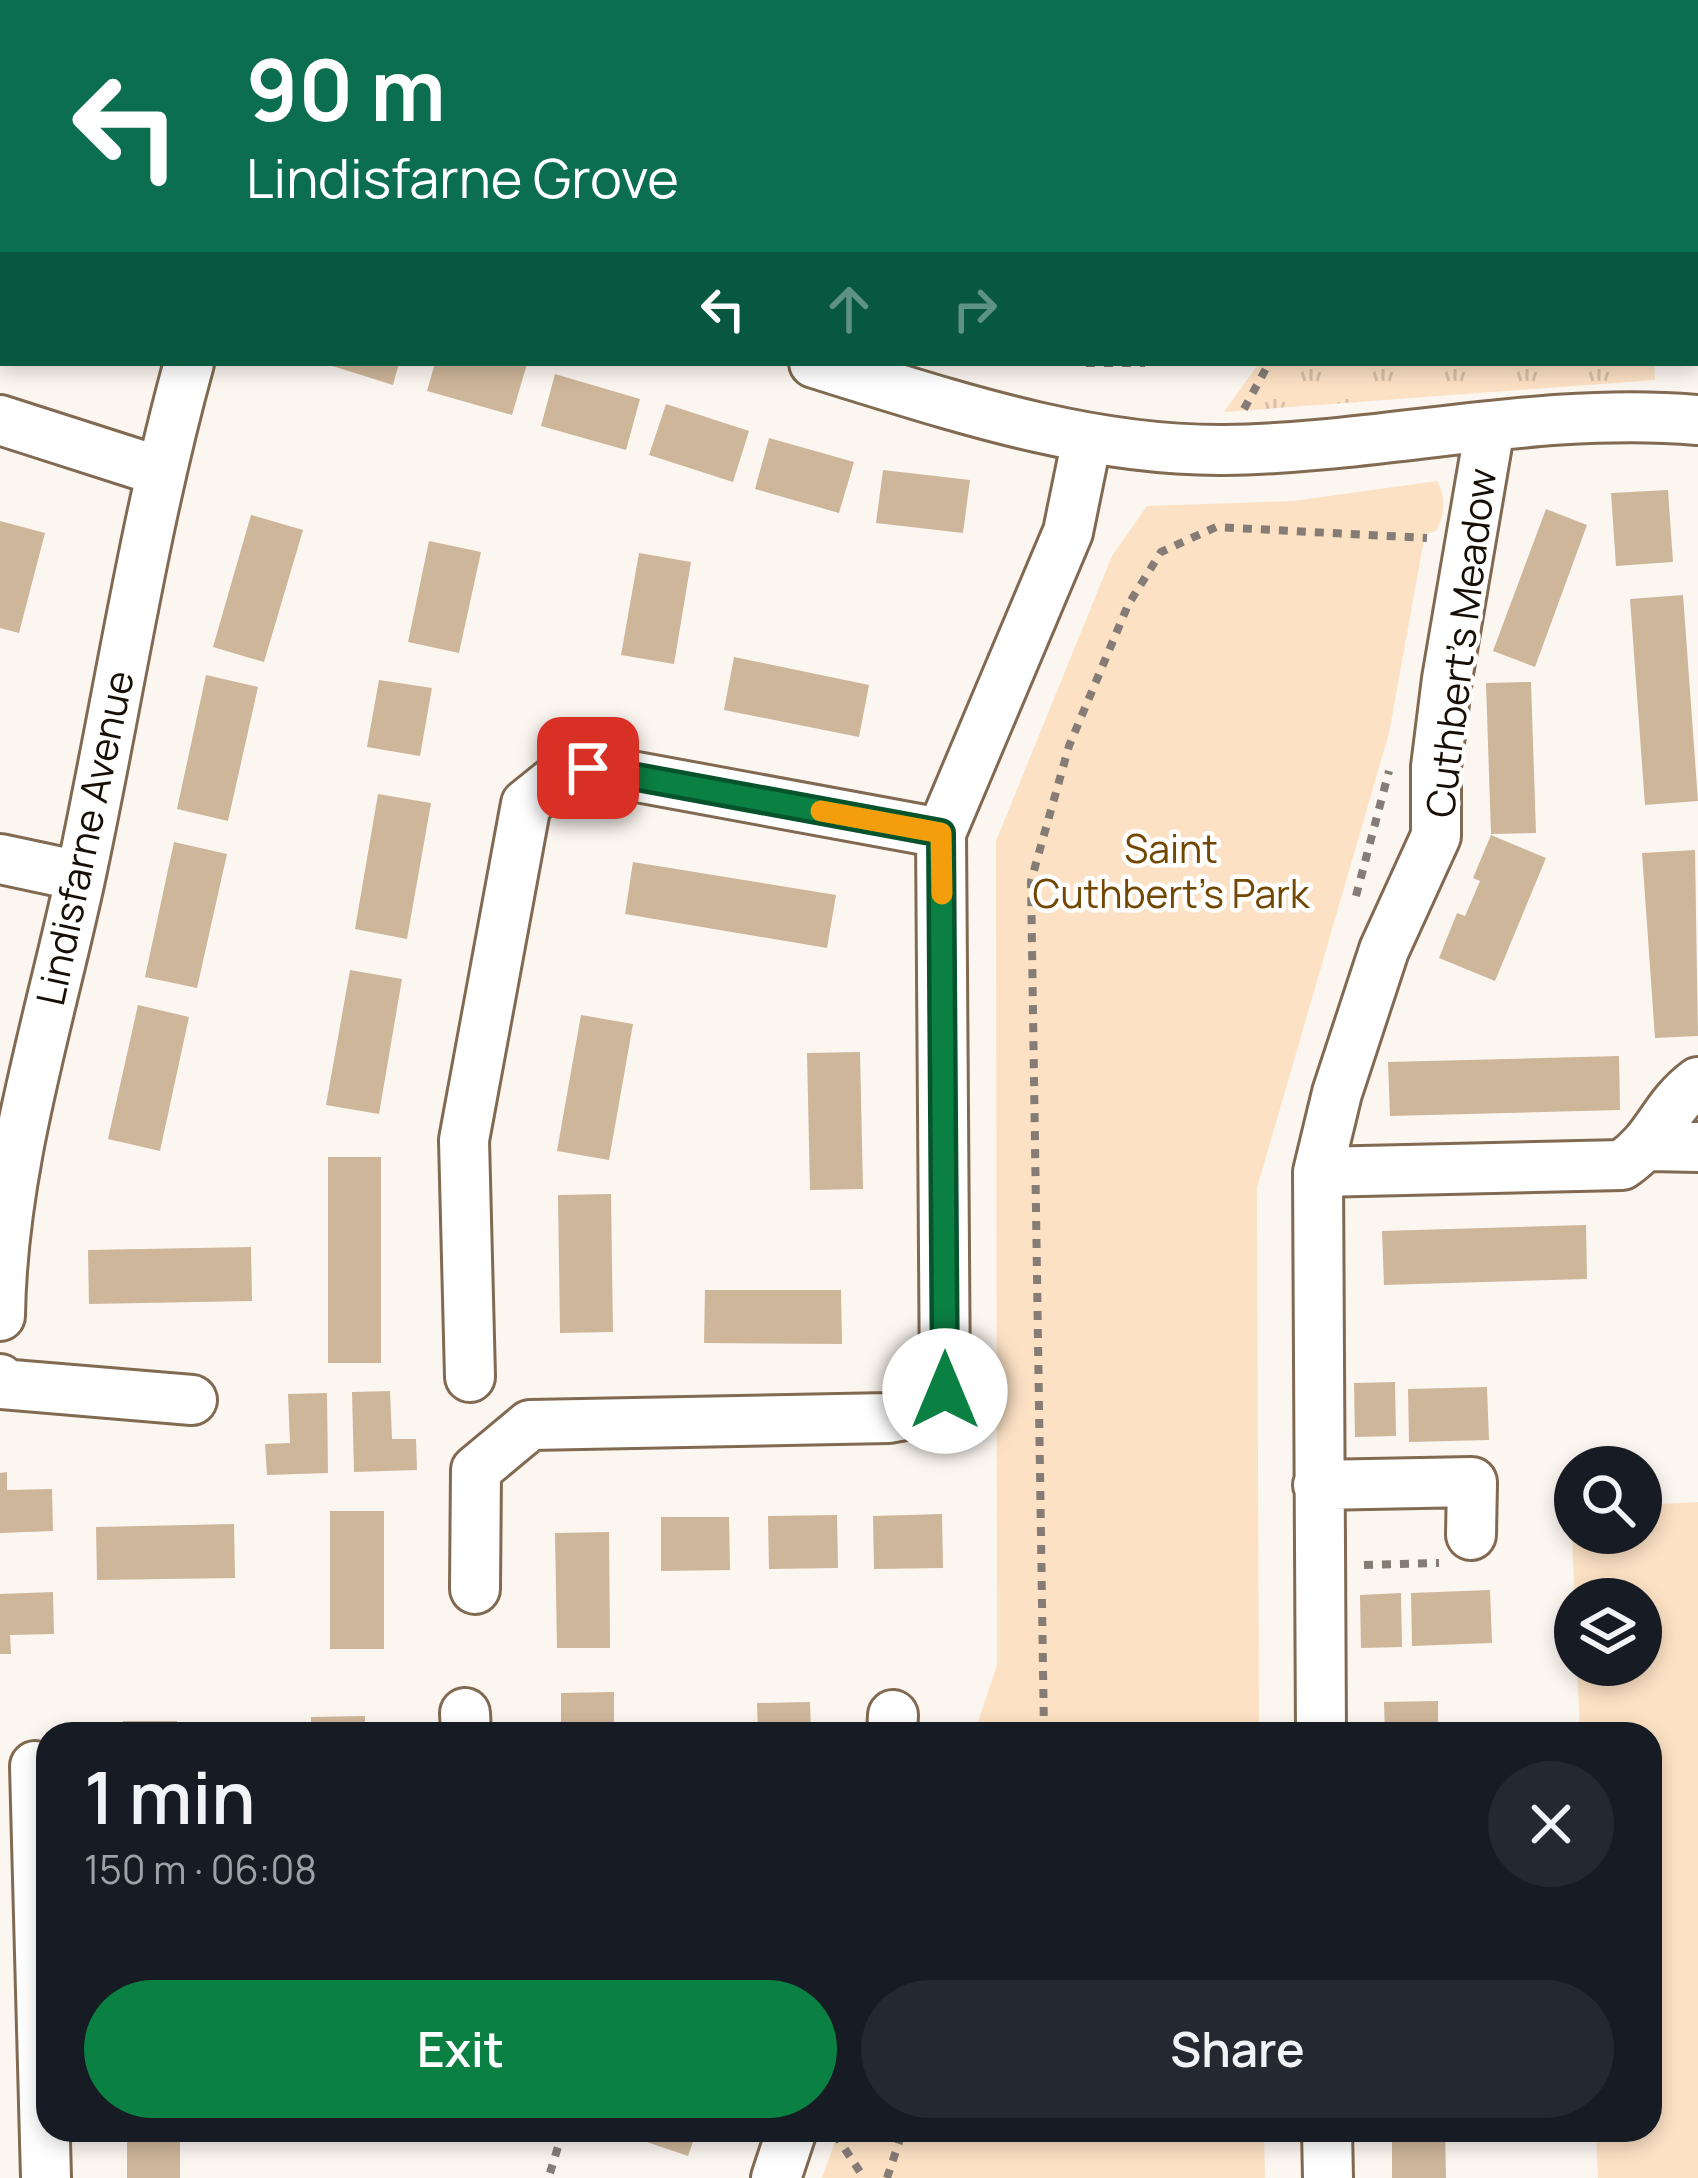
<!DOCTYPE html>
<html lang="en">
<head>
<meta charset="utf-8">
<style>
  :root { --surface:#171b24; --page:#242831; --text:#f1f3f6; --muted:#9ea1a6; --accent:#0b8043 }
  body { margin:0; font-family:Manrope,sans-serif; background:var(--page); color:var(--text); height:100vh; display:flex; flex-direction:column; font-size:45px; white-space:nowrap }
  * { box-sizing:border-box; margin:0 }
  p { font-size:39px; color:var(--muted) }
  .icon { flex:none; width:66px; height:66px; fill:none; stroke:currentColor; stroke-width:2; stroke-linecap:round; stroke-linejoin:round }
  .map { position:relative; flex:1; overflow:hidden }
  .side { position:absolute; left:36px; top:1722px; width:1626px; height:420px; display:flex; flex-direction:column; background:var(--surface); border-radius:36px; box-shadow:0 6px 18px #0003 }
  .side>* { flex:none }
  .guide { position:absolute; left:0px; top:0px; width:1698px; height:366px; box-shadow:0 6px 18px #0003; background:#0b6e4f; color:#fff; overflow:hidden }
  .buttons { position:absolute; left:1554px; top:1446px; display:grid; gap:24px }
  .buttons a { display:grid; place-items:center; width:108px; height:108px; border-radius:50%; background:var(--surface); box-shadow:0 6px 18px #0003; font-size:60px }
  .pin { position:absolute; display:grid; place-items:center; width:102px; height:102px; color:#fff; margin:-51px; border-radius:24px; box-shadow:0 6px 18px #0006 }
  .me { position:absolute; width:132px; margin:-66px; rotate:0deg; stroke-linejoin:round; filter:drop-shadow(0 0 9px #0008) }
  .turn { display:flex; align-items:center; gap:42px; height:252px; padding:0 48px; font-size:54px }
  .turn .icon { width:156px; height:156px; stroke-width:2.5 }
  .turn b { display:block; font-size:84px; line-height:102px }
  .lanes { display:flex; align-items:center; height:114px; padding:0 48px; background:#0003; justify-content:center; gap:60px; direction:ltr }
  .lanes .off { opacity:.35 }
  .round { display:grid; place-items:center; flex:none; width:126px; height:126px; border-radius:63px; background:var(--page) }
  .headline { display:flex; align-items:center; justify-content:space-between; height:204px; padding:0 48px }
  h1 { font-size:72px; font-weight:600; line-height:90px }
  .action { display:flex; gap:24px; margin-top:auto; padding:24px 48px }
  .action a { flex:1; height:138px; border-radius:72px; background:var(--accent); color:#fff; font-size:48px; font-weight:600; line-height:138px; text-align:center }
  .action a+a { background:var(--page); color:var(--text) }
  .map>svg:first-child { display:block }
  .grass { fill:url(#grass-tufts) }
  .park { fill:#fce1c4 }
  .building { fill:#ceb69a }
  .lines { fill:none; stroke-linecap:round; stroke-linejoin:round }
  .lane-casing { stroke:#816a51; stroke-width:30 }
  .street-casing { stroke:#816a51; stroke-width:54 }
  .path { stroke:#847c75; stroke-width:8; stroke-dasharray:9 9; stroke-linecap:butt }
  .lane { stroke:#fff; stroke-width:24 }
  .street { stroke:#fff; stroke-width:48 }
  .route-casing { stroke:#07532c; stroke-width:30 }
  .route { stroke:#0b8043; stroke-width:21 }
  .slow { stroke:#f59e0b; stroke-width:21 }
  .labels { text-anchor:middle; stroke-width:9; stroke-linejoin:round; paint-order:stroke }
  .street-label { font-size:39px; fill:#170e05; stroke:#fff }
  .park-label { font-size:39px; fill:#724701; stroke:#fff }
</style>
</head>
<body>
<div class="map">
<svg width="1698" height="2178" viewBox="0 0 1698 2178">
  <defs>
    <pattern id="grass-tufts" width="24" height="20" patternUnits="userSpaceOnUse" patternTransform="scale(3)"><rect width="24" height="20" fill="#fce1c4"/><path d="M3 7l-1-3M5 7V3M7 7l1-3M15 17l-1-3M17 17v-4M19 17l1-3" fill="none" stroke="#d7c0a7"/></pattern>
  </defs>
  <rect width="100%" height="100%" fill="#fcf6f1"/>
  <path class="grass" d="M1259 363H1654L1655 380 1224 412Z"/>
  <path class="park" d="M1437 481C1446 496 1445 516 1436 531L1425 534 1389 733 1257 1188 1259 1734H974L997 1665 996 841 1112 556 1147 506 1293 501Z
    M1698 1502V2178H1598L1596 2130H1650V1734H1580L1577 1665H1641V1599H1575V1607L1571 1507 1575 1533H1641V1505Z
    M839 2130H1264L1265 2178H822Z"/>
  <path class="building" d="M323 363H399L393 385Z
    M435 363 527 364 512 415 427 391Z
    M555 374 640 399 626 450 541 426Z
    M666 404 749 431 733 482 649 455Z
    M769 438 854 462 839 513 755 489Z
    M883 470 970 480 963 533 876 523Z
    M1668 490 1673 562 1616 566 1611 493Z
    M1546 509 1587 525 1535 667 1493 651Z
    M251 515 303 530 264 662 213 647Z
    M0 521 45 533 19 633 0 628Z
    M429 541 481 552 459 653 408 642Z
    M639 553 691 562 674 664 621 655Z
    M1683 595 1698 801 1645 805 1630 599Z
    M734 657 869 685 859 737 724 710Z
    M206 675 258 687 228 821 177 809Z
    M379 680 432 688 420 756 367 747Z
    M1531 682 1536 833 1491 834 1486 683Z
    M378 794 431 803 407 939 355 929Z
    M1491 835 1546 858 1495 981 1439 958 1457 913 1465 916 1480 881 1473 878Z
    M174 842 227 854 197 988 145 977Z
    M1695 850 1698 1036 1655 1038 1642 853Z
    M633 862 836 895 827 948 625 914Z
    M350 970 402 979 379 1114 326 1105Z
    M138 1005 189 1017 160 1151 108 1139Z
    M581 1015 633 1024 609 1160 557 1151Z
    M860 1052 863 1189 810 1190 807 1053Z
    M1619 1056 1620 1110 1390 1116 1388 1062Z
    M328 1157H381V1363H328Z
    M611 1194 613 1332 560 1333 558 1195Z
    M1586 1225 1587 1279 1384 1285 1382 1231Z
    M251 1247 252 1301 89 1304 88 1250Z
    M705 1290H841L842 1344 704 1343Z
    M1395 1382 1396 1436 1355 1437 1354 1383Z
    M1487 1387 1489 1440 1409 1442 1408 1389Z
    M390 1391 392 1439H416L417 1470 354 1472 352 1392Z
    M327 1393 328 1473 267 1475 265 1444 290 1443 288 1394Z
    M7 1472V1490L52 1489 53 1531 0 1533V1473Z
    M330 1511H384V1649H330Z
    M942 1514 943 1568 874 1569 873 1516Z
    M837 1515 838 1568 769 1569 768 1516Z
    M661 1517H729L730 1570 661 1571Z
    M234 1524 235 1578 97 1580 96 1527Z
    M609 1532 610 1648H557L555 1533Z
    M1490 1590 1492 1643 1412 1646 1411 1593Z
    M53 1592 54 1634 10 1635 11 1654H0V1594Z
    M1401 1593 1402 1647 1361 1648 1360 1595Z
    M614 1692V1734H561V1693Z
    M1438 1701V1734H1385L1384 1702Z
    M810 1702 811 1734H758L757 1703Z
    M365 1716V1734H311V1717Z
    M123 1721H177V1734H123Z
    M127 2130H180V2178H127Z
    M641 2130H697L688 2156 638 2139Z
    M1392 2130H1445L1446 2178H1392Z"/>
  <g class="lines">
    <defs>
      <path id="lane" d="M1567 0 1569 3
        M1695 20H1698"/>
      <path id="street" d="M233 0V3
        M814 363C948 404 1083 451 1224 450 1382 448 1540 406 1698 420
        M0 420 159 471
        M0 859 80 876
        M1650 1146 1698 1147
        M1318 1172 1622 1165C1660 1139 1662 1109 1698 1082
        M0 1316C2 1168 49 1023 80 879 117 707 142 533 189 363
        M470 1377 464 1140 526 804 557 779 588 768 941 833
        M0 1379V1384L192 1400
        M1318 1485 1472 1482 1471 1535
        M475 1589 476 1470 530 1425 889 1418 921 1412 945 1391 941 833 1068 532 1087 439
        M465 1713 466 1734
        M892 1734 893 1715
        M1321 1734 1318 1172 1337 1093 1384 950 1436 836V767L1447 679 1490 427
        M35 1766 46 2178
        M1327 2130 1328 2178
        M776 2178 792 2130"/>
    </defs>
    <use href="#lane" class="lane-casing"/>
    <use href="#street" class="street-casing"/>
    <path class="path" d="M832 0 846 3
      M1247 0 1249 3
      M743 3 745 0
      M992 3V0
      M1064 3 1067 0
      M1086 363H1145
      M1244 409 1269 363
      M1356 896 1389 771
      M1364 1565 1439 1563
      M1044 1734 1031 881 1069 746 1128 605 1161 552 1216 527 1427 538
      M537 2130 561 2137 550 2173
      M835 2134 864 2178
      M887 2178 903 2130"/>
    <use href="#lane" class="lane"/>
    <use href="#street" class="street"/>
  </g>
  <g class="lines">
    <defs>
      <path id="route" d="M588 768 941 833 945 1391"/>
    </defs>
    <use href="#route" class="route-casing"/>
    <use href="#route" class="route"/>
    <path class="slow" d="M821 811 941 833 942 894"/>
  </g>
  <g class="labels">
    <g class="street-label">
      <text transform="translate(1461 643) rotate(-83)" y="14">Cuthbert's Meadow</text>
      <text transform="translate(85 838) rotate(-78)" y="14">Lindisfarne Avenue</text>
    </g>
    <g class="park-label">
      <text x="1171" y="863">Saint<tspan x="1171" dy="45">Cuthbert's Park</tspan></text>
    </g>
  </g>
</svg>
<div class="buttons">
<a><svg class="icon" aria-label="search" viewBox="0 0 24 24"><circle cx="10" cy="10" r="6"/><path d="M15 15l6 6"/></svg></a>
<a><svg class="icon" aria-label="layers" viewBox="0 0 24 24"><path d="M12 4l9 5-9 5-9-5zM3 14l9 5 9-5"/></svg></a>
</div>
<div class="pin" style="left:588px;top:768px;background:#d93025"><svg class="icon" aria-label="arrive" viewBox="0 0 24 24"><path d="M6 21V4h12l-3 4 3 4H6"/></svg></div>
<svg class="me" style="left:945px;top:1391px" viewBox="-20 -20 40 40"><circle r="19" fill="#fff"/><path d="M0-13L10 11 0 6-10 11z" fill="#0b8043"/></svg>
<div class="guide">
<div class="turn"><svg class="icon" aria-label="left" viewBox="0 0 24 24"><path d="M17 20v-9H6M10 6l-5 5 5 5"/></svg><div><b>90 m</b>Lindisfarne Grove</div></div>
<div class="lanes"><svg class="icon" aria-label="left" viewBox="0 0 24 24"><path d="M17 20v-9H6M10 6l-5 5 5 5"/></svg><svg class="icon off" aria-label="ahead" viewBox="0 0 24 24"><path d="M12 20V5M6 11l6-6 6 6"/></svg><svg class="icon off" aria-label="right" viewBox="0 0 24 24"><path d="M7 20v-9h11M14 6l5 5-5 5"/></svg></div>
</div>
<section class="side">
<div class="headline"><div><h1>1 min</h1><p>150 m · 06:08</p></div><a class="round"><svg class="icon" aria-label="close" viewBox="0 0 24 24"><path d="M6 6l12 12M18 6L6 18"/></svg></a></div>
<div class="action"><a>Exit</a><a>Share</a></div>
</section>
</div>
</body>
</html>
